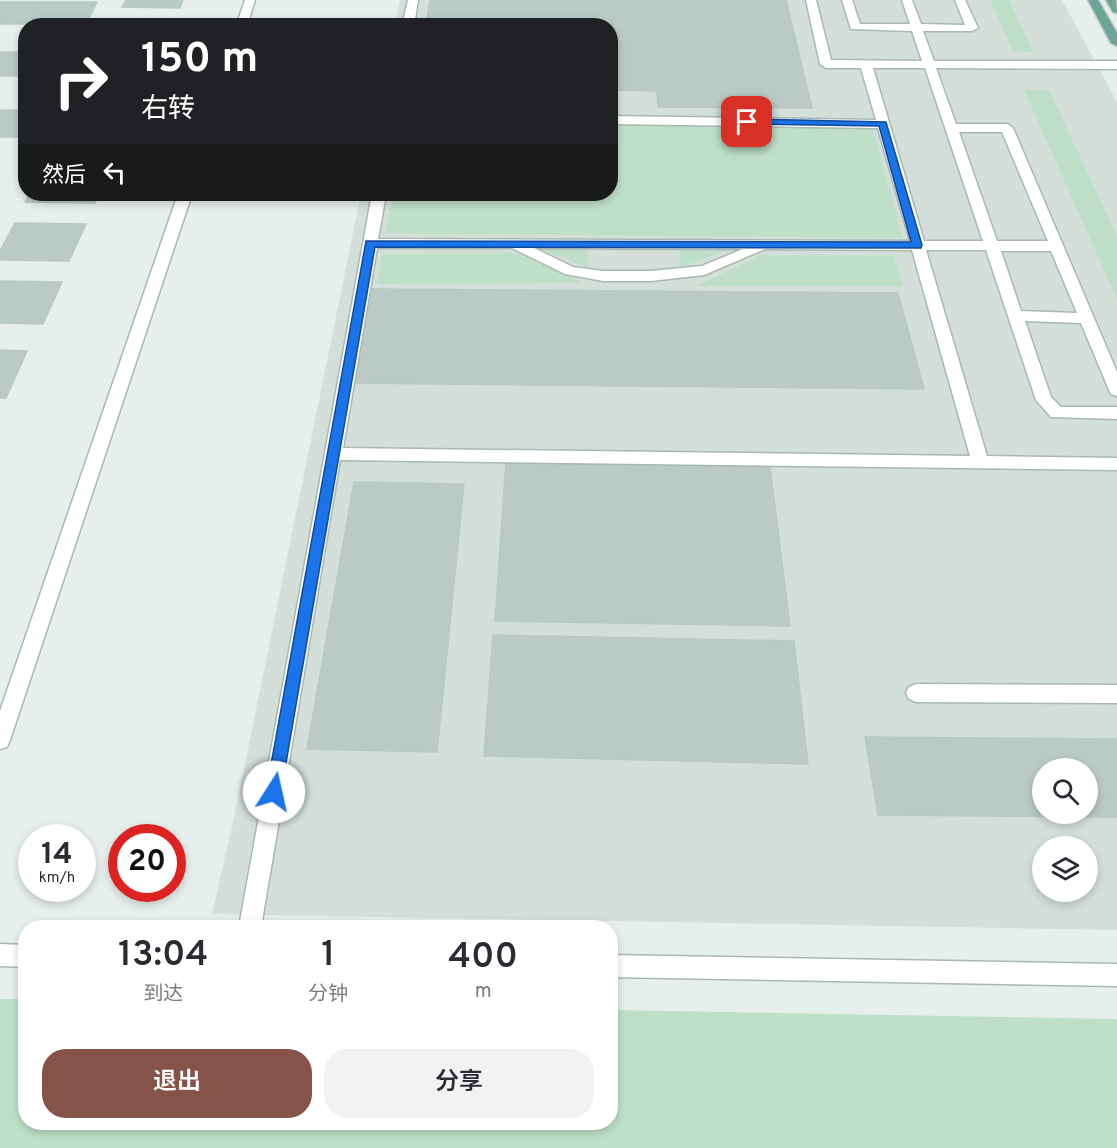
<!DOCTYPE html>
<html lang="zh">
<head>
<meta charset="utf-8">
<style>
  :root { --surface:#fff; --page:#f2f2f3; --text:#2b2b33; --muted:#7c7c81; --accent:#855347 }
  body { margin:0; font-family:Overpass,"Noto Sans SC",sans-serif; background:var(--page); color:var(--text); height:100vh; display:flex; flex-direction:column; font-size:22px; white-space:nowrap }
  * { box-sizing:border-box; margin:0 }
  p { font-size:20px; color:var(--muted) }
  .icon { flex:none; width:33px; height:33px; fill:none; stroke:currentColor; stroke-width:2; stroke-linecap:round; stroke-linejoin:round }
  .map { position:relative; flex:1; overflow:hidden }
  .side { position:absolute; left:18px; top:920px; width:600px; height:210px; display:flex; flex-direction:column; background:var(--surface); border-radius:24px; box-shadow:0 3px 9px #0003 }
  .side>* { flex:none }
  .top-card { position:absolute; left:18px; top:18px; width:600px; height:183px; border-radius:24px; box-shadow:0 3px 9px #0003; background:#202124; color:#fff; overflow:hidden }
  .fabs { position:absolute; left:1032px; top:758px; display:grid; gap:12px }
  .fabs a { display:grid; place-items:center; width:66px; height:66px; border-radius:50%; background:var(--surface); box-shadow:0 3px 9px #0003; font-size:30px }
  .speed { position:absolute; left:18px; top:824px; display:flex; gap:12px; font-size:30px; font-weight:700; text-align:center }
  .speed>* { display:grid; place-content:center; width:78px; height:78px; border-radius:50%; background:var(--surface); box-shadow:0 3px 9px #0003; line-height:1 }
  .speed small { font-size:15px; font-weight:400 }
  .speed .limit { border:9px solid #d22; background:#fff; color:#111 }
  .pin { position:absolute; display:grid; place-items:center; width:51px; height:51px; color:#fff; margin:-26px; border-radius:12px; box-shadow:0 3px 9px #0006 }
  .me { position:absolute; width:66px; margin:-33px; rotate:10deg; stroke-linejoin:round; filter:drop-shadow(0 0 4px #0008) }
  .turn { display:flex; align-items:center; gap:21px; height:126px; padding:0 24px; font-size:27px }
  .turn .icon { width:78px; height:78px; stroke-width:2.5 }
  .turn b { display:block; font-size:42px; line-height:51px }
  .then { display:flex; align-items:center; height:57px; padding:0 24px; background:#0003; gap:12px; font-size:22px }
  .eta { display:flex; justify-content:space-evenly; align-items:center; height:102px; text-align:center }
  .eta b { font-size:36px; font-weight:600; line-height:42px }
  .button { display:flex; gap:12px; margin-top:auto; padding:12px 24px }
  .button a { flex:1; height:69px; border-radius:24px; background:var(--accent); color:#fff; font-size:24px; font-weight:600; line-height:69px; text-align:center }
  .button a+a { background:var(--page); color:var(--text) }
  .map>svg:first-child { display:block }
  .built { fill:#d4dfda; fill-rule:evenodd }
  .green { fill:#bfe0c8 }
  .building { fill:#bbcac4; stroke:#b8c9c2; stroke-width:1.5; fill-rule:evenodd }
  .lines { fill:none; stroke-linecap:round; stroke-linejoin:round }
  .minor-casing { stroke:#a8b8b2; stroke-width:3 }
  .major-casing { stroke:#c2cac8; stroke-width:3 }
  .minor { fill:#fff; fill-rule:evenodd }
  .major { fill:#6aa596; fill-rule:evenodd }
  .route { fill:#1a73e8; stroke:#114b97; stroke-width:1.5 }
</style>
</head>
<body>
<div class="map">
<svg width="1117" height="1148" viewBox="0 0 1117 1148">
  <rect width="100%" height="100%" fill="#e6efeb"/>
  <path class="built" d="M400 0H1062L1117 102V930L212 914 234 818 361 194H610V26L395 25ZM1042 768H1088V813H1042ZM1042 846H1088V891H1042Z"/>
  <path class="green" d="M990 0H1009L1033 52 1013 51Z
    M1024 90H1049L1117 236V299Z
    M611 125 872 127 903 238 386 233 393 194H610Z
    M541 250H588L589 267Z
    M680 250 725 251 680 268Z
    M516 253 584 283 377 284 382 254Z
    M760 255 894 256 904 286H697Z
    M0 999H25L26 1122H610L611 1010 1117 1019V1148H0Z"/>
  <path class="building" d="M126 0H183L180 8 122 7Z
    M430 0H786L812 108 658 107 657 91 610 90V26H426Z
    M0 2H97L86 24H0Z
    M115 24H173L113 26Z
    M0 52H26V76H0Z
    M0 110H26V137H0Z
    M29 194H99L95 203 25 202Z
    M15 223 86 224 69 261 0 260V251Z
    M0 281 62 282 43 324 0 323Z
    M369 289 898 293 924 389 352 383Z
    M0 350 27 351 6 398H0Z
    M506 462 770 467 790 626 495 621Z
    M354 482 464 484 437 752 307 749Z
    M493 635 794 641 808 764 484 756Z
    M865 737 1117 739V817L878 815ZM1042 768H1088V813H1042Z"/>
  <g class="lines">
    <defs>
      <path id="minor" d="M245 0H255L247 26H236Z
        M408 0H418L414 26H402Z
        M806 0H816L831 60 922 61 912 31 851 29 842 0H852L860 24H910L902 0H912L921 24 965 25 955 0H965L978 28 972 31H923L934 61H1117V69L936 68 956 124H1007L1013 128 1117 372V396L1111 394 1109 390 1081 323 1025 321 1051 397 1061 407H1117V419L1051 417 1036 400 986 250H926L987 456 1117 458V470L340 460 261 927H239L372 194H386L378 239 910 241 878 128 610 124V116L876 120 861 68H826L820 64ZM873 68H925L983 241H924ZM959 132H1002L1048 241H997ZM377 248H512L565 274 603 281H651L704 275 765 249 912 250 970 456 343 448ZM534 248 743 249 702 266 651 271H603L573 267ZM1001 251H1051L1077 313 1021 311Z
        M178 194H192L10 740 7 747 0 749V711Z
        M916 684 1117 685V703L916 702 909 699 906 693 909 687Z
        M0 944 26 945V967L0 966Z
        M610 955 1117 964V986L610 977Z"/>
      <path id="major" d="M1088 0H1098L1117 33V46L1111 43Z
        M1106 0H1116L1117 13 1113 12Z"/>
    </defs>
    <use href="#minor" class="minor-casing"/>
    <use href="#major" class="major-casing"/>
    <use href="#minor" class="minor"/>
    <use href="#major" class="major"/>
  </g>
  <path class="route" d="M747 119 886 122 922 245 921 248 375 247 281 792 279 797 274 799 268 797 266 792 366 241 911 242 879 126 743 124 742 122Z"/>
</svg>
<div class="fabs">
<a><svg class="icon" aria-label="search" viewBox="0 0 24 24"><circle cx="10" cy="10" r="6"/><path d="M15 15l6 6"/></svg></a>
<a><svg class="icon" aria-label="layers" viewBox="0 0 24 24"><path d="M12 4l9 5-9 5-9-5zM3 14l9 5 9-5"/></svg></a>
</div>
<div class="speed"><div>14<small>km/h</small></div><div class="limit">20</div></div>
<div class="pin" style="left:747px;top:122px;background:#d93025"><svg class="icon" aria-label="arrive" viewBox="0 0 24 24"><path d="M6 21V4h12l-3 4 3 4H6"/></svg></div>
<svg class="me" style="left:274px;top:792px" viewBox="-20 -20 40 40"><circle r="19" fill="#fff"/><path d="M0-13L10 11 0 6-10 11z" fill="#1a73e8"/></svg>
<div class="top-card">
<div class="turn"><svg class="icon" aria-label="right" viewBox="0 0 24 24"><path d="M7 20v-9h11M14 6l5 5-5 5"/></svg><div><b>150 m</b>右转</div></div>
<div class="then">然后<svg class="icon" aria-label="left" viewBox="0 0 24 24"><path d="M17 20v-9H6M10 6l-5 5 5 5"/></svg></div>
</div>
<section class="side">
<div class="eta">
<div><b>13:04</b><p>到达</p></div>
<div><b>1</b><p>分钟</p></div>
<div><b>400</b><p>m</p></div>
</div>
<div class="button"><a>退出</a><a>分享</a></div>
</section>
</div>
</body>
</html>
